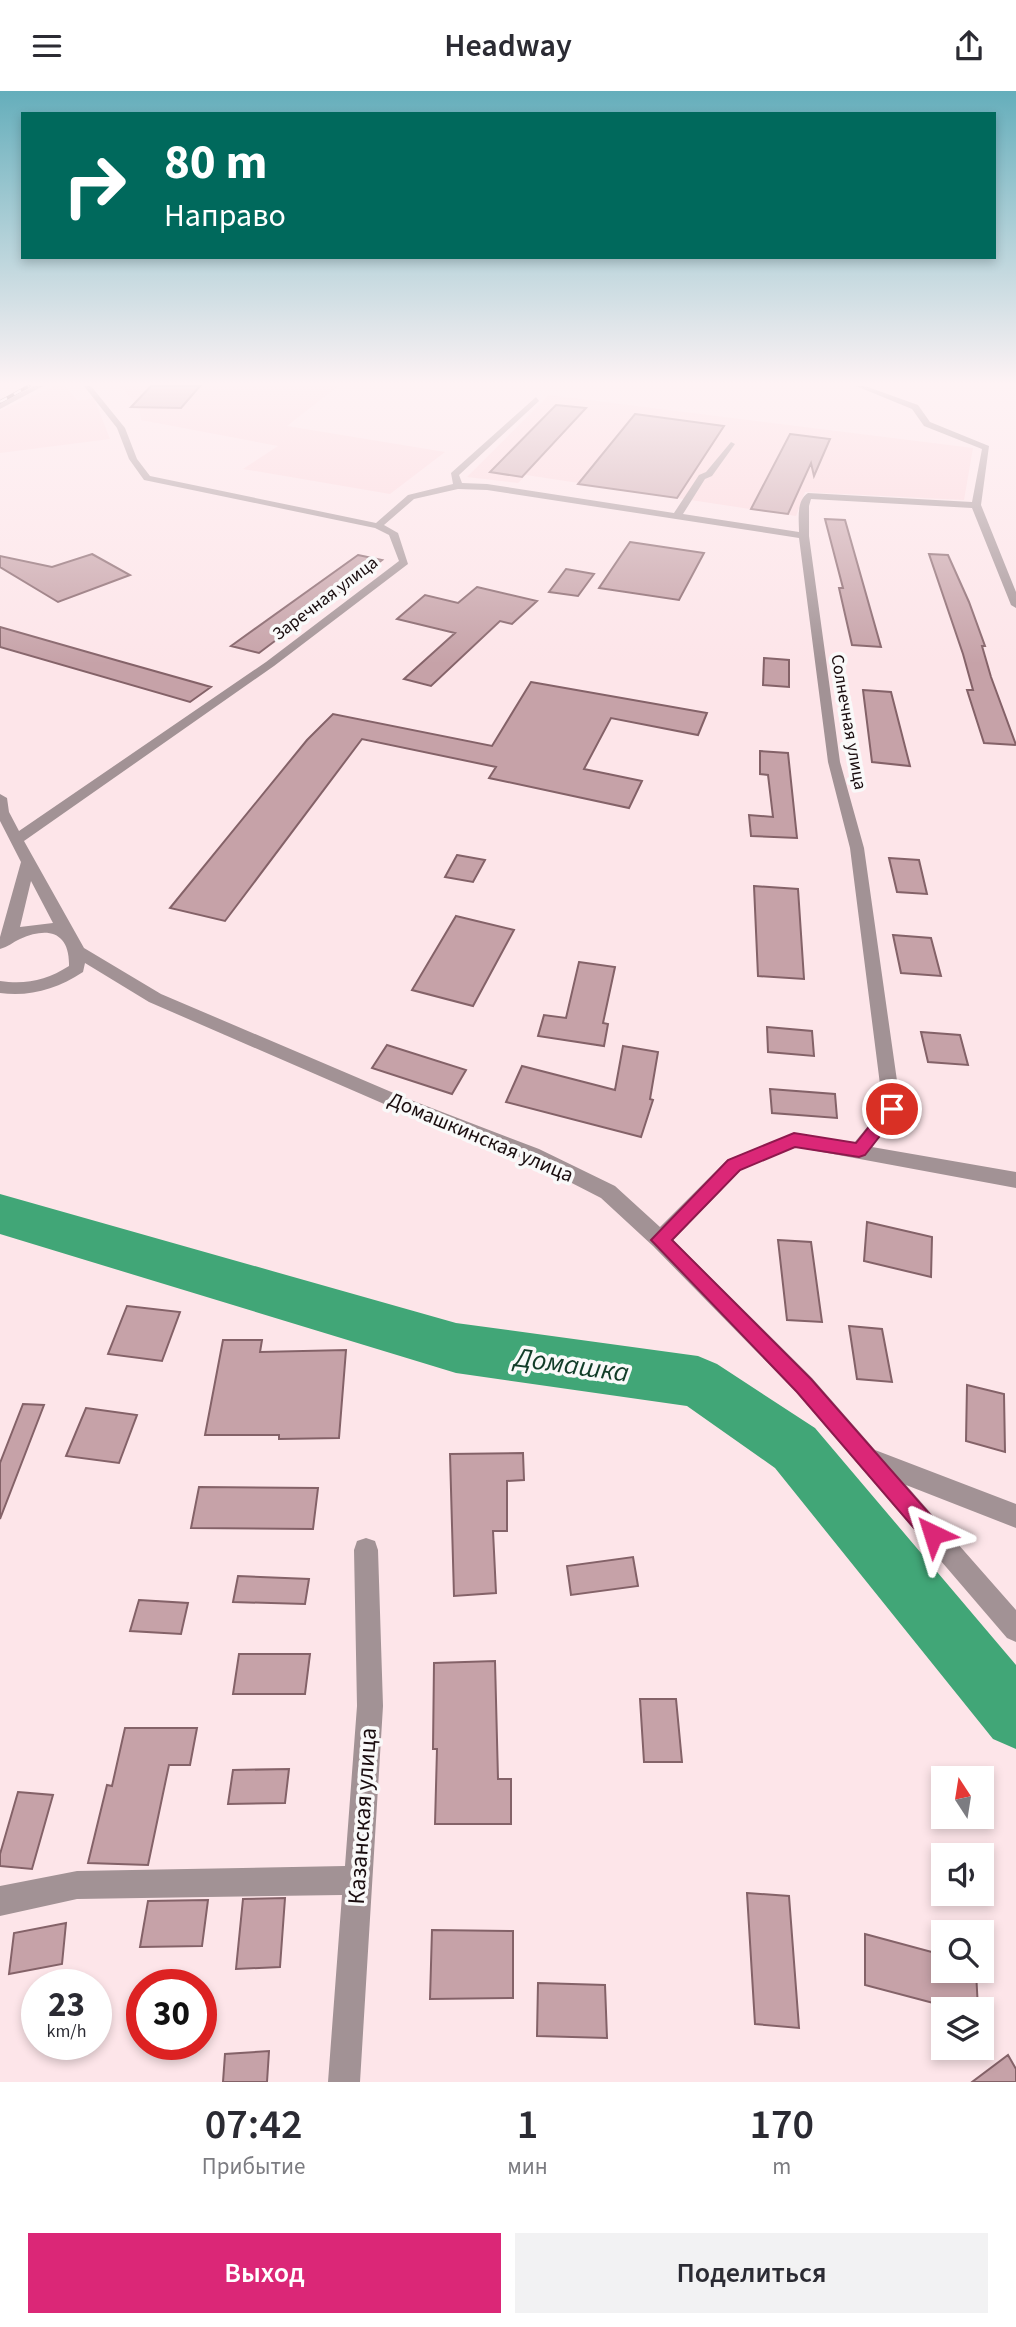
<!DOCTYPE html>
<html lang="ru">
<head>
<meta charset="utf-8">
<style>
  :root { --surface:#fff; --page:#f2f2f3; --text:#2b2b33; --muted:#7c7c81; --accent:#db2777 }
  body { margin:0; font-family:"Source Sans 3",sans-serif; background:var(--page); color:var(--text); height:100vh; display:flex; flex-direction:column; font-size:26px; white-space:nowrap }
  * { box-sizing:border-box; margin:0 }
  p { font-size:23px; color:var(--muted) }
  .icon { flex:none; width:38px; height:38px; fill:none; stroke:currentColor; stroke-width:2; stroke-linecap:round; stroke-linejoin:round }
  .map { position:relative; height:1991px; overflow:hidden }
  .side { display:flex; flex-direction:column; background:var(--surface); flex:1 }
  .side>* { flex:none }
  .banner { position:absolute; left:21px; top:21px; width:975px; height:147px; border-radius:0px; box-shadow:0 4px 10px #0003; background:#00695c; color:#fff; overflow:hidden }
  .needle { width:46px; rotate:348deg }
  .tools { position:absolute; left:931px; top:1675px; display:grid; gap:14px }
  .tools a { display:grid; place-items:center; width:63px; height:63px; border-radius:0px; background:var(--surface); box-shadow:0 4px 10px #0003; font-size:35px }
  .speed { position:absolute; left:21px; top:1878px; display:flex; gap:14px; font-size:35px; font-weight:700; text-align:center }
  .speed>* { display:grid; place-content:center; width:91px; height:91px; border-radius:50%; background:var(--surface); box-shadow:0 4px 10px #0003; line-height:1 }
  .speed small { font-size:18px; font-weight:400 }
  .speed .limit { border:10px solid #d22; background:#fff; color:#111 }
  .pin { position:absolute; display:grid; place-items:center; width:60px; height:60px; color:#fff; margin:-30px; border:4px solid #fff; border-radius:50%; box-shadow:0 2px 7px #0007 }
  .me { position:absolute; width:77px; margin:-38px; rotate:319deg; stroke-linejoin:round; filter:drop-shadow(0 0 5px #0008) }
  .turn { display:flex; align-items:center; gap:24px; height:147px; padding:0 28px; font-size:32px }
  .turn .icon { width:91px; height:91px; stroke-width:2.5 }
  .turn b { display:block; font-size:49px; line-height:60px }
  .eta { display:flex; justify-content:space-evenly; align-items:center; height:119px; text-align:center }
  .eta b { font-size:42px; font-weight:600; line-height:49px }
  .button { display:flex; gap:14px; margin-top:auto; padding:14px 28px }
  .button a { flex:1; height:80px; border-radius:0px; background:var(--accent); color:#fff; font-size:28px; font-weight:600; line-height:80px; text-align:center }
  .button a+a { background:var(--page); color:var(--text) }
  header { display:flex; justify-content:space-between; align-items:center; height:91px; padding:0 28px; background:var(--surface); font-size:32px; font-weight:600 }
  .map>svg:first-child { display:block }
  .built { fill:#fcd6db }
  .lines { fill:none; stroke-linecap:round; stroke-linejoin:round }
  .river { fill:#41a677; fill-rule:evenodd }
  .building { fill:#c6a2a8; stroke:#846268; stroke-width:2 }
  .minor { fill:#a29295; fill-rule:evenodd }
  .rail-casing { stroke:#342628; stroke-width:3.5 }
  .rail { stroke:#f9f9f9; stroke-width:2.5; stroke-dasharray:8; stroke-linecap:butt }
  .route { fill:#db2777; stroke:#8e194d; stroke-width:2 }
  .labels { text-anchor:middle; stroke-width:7; stroke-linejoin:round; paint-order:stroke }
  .far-street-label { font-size:18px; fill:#1a0d0f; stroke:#f9f9f9 }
  .street-label { font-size:21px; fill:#1a0d0f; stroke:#f9f9f9 }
  .near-street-label { font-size:24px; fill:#1a0d0f; stroke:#f9f9f9 }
  .near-water-label { font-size:28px; font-style:italic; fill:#113c28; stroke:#f9f9f9 }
</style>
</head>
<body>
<header><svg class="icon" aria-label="menu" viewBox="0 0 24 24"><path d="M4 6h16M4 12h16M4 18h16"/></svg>Headway<svg class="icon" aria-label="share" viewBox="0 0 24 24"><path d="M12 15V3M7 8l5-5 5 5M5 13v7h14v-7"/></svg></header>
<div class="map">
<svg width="1016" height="1991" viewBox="0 0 1016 1991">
  <rect width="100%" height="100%" fill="#fde5e9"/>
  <path class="built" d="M54 295H65L78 310 94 307 110 348 0 362V320Z
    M120 295H338L287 335 445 361 390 403 243 378 278 355 141 329 139 316Z
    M549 304 973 357 964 409 805 401 796 425 526 384 518 392 467 386Z"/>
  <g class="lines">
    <path class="river" d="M0 1103 456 1232 698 1265 717 1273 815 1337 1016 1574V1658L993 1648 775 1377 687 1315 456 1282 0 1143Z"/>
  </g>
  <path class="building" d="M151 295H200L181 317 131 316Z
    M556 314 586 317 522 386 490 381Z
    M635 323 724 335 677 407 578 393Z
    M790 343 830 348 814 385 811 372 788 423 751 418Z
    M825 428 845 429 881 556 852 554 839 497H843Z
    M630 451 704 462 679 509 599 497Z
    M92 463 130 484 58 511 0 476V465L52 476Z
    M929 463 948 464 969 511 985 555H982L991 586 1016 654 984 652 967 599H973L963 563Z
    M358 464 382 469 259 562 231 555Z
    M566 478 594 483 578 505 549 501Z
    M477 496 537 510 512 533 500 530 431 595 404 588 455 542 397 528 425 504 458 512Z
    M0 536 119 570 211 596 190 611 0 556Z
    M764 567 789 569V596L763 594Z
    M531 591 707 622 698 644 611 627 584 678 642 690 629 717 489 687 496 676 362 648 225 830 170 817 307 649 333 623 492 655Z
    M863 599 891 601 910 675 872 671Z
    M760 660 788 662 797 747 751 745 749 724 773 726 768 684 760 683Z
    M457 764 485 769 473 791 445 786Z
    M889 767 919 769 927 803 897 801Z
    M754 795 798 798 804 888 758 885Z
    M456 825 514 839 473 915 412 899Z
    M893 844 931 847 941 885 901 882Z
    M579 871 615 876 603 932 608 933 604 955 538 945 544 924 566 927Z
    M767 936 812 940 814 965 768 961Z
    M921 941 960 944 968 974 928 971Z
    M387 954 466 979 452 1003 372 977Z
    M623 955 658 961 650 1008 653 1009 641 1046 506 1011 522 975 615 999Z
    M770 998 835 1003 837 1027 772 1022Z
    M867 1131 932 1146 931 1186 864 1170Z
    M778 1149 811 1151 822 1231 787 1229Z
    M127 1215 180 1221 162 1270 108 1263Z
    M849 1235 882 1238 892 1291 857 1288Z
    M223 1249H262L260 1261 346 1259 339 1347 279 1348V1344H205Z
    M967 1294 1004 1303 1005 1361 966 1350Z
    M23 1313 44 1314 0 1428V1372Z
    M86 1317 137 1324 119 1372 66 1365Z
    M523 1362 524 1389 507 1390V1440H493L496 1502 454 1505 450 1363Z
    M199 1396 318 1397 313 1438 191 1437Z
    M633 1466 638 1495 571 1504 567 1475Z
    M238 1485 309 1488 305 1513 233 1511Z
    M139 1509 188 1512 181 1543 130 1540Z
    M239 1563H310L305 1603H233Z
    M495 1570 498 1688H511V1733H435L437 1658H433L434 1572Z
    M640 1608H676L682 1671H644Z
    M125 1637H197L190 1674H169L148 1774 88 1772 107 1694 112 1695Z
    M289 1678 285 1712 228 1713 233 1679Z
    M18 1701 53 1704 32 1778 0 1775V1763Z
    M747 1802 789 1805 799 1937 755 1933Z
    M285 1807 280 1876 236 1878 243 1808Z
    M208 1809 202 1855 140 1856 148 1810Z
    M66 1832 62 1873 9 1883 14 1842Z
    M432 1839 513 1840V1907L430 1908Z
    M865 1843 943 1864V1880H976L978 1918H956L865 1894Z
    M538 1892 605 1894 607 1947 537 1945Z
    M269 1960 267 1991H223L225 1963Z
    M1008 1964 1016 1978V1991H972Z"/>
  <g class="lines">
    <path class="minor" d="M34 295H43L0 318V313Z
      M84 295H91L125 337 137 368 150 385 376 432 408 404 453 393 451 382 536 306 539 310 459 384 462 392 487 393 674 422 699 384 706 381 731 351 735 353 712 385 705 388 683 423 799 441C799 428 796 410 808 402L972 411 982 358 924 335 912 318 856 295H865L918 314 930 331 989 355 981 414 1016 501V517L1011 514 972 417 811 408 809 415V445L840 671 864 757 901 1018 872 1056 1016 1081V1097L795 1056 741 1079 673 1149 812 1287 875 1359 1016 1413V1437L906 1394 1016 1519V1551L1007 1547 796 1301 653 1155 601 1107 525 1068 391 1016 149 911 85 872 83 881C57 898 30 906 0 902V890C26 894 47 889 69 875 70 841 48 835 20 848 13 851 8 856 0 858V846L21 771 0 730V703L7 707 9 721 19 740 266 571 399 470 389 444 375 437 144 389 129 368 117 337ZM458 398 487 399 799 447 828 671 850 757 883 1017 854 1052 794 1042 727 1069 660 1136 615 1095 539 1058 403 1006 161 903 84 857 24 750 274 575 408 473 398 442 384 434 414 408ZM31 790 53 832 20 836Z
      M366 1447 375 1450 378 1459 383 1615 360 1991H328L342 1804 77 1808 0 1825V1795L77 1780 345 1775 357 1615 354 1459 357 1450Z"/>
    <defs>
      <path id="rail" d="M0 311 29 295"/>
    </defs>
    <use href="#rail" class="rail-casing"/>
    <use href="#rail" class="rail"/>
  </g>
  <linearGradient id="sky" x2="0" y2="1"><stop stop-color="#65aebb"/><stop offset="0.51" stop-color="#fef3f5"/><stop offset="1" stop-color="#fef3f5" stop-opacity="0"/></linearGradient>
  <rect width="1016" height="573" fill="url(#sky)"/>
  <path class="route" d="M892 1011 901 1018 865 1064 859 1066 795 1056 740 1079 672 1149 811 1288 941 1436 944 1443 941 1451 933 1454 926 1451 797 1301 651 1149 728 1069 794 1042 856 1052 887 1013Z"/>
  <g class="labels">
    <g class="far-street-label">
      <text transform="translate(325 507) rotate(-37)" y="6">Заречная улица</text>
      <text transform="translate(849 631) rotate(80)" y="6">Солнечная улица</text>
    </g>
    <g class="street-label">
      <text transform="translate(481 1046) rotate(23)" y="7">Домашкинская улица</text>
    </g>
    <g class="near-street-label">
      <text transform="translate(362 1725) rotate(-86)" y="8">Казанская улица</text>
    </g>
    <g class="near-water-label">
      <text transform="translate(572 1273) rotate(8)" y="10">Домашка</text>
    </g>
  </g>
</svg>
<div class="tools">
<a><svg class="needle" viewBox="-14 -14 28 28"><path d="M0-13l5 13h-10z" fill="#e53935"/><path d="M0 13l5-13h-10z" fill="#7c7c81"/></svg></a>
<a><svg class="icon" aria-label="sound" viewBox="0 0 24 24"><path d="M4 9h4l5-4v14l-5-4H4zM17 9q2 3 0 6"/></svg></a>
<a><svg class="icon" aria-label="search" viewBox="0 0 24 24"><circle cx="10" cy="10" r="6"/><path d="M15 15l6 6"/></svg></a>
<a><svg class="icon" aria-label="layers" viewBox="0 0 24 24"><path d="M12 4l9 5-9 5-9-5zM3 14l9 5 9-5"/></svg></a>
</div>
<div class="speed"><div>23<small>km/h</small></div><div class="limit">30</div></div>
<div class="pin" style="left:892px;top:1018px;background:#d93025"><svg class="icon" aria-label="arrive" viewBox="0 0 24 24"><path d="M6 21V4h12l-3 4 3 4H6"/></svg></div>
<svg class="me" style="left:933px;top:1443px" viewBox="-20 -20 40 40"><path d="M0-17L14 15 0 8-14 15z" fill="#db2777" stroke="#fff" stroke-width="4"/></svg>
<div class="banner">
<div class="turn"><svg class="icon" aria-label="right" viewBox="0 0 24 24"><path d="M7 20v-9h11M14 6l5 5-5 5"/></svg><div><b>80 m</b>Направо</div></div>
</div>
</div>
<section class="side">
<div class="eta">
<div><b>07:42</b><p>Прибытие</p></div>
<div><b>1</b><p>мин</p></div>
<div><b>170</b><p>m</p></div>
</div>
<div class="button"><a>Выход</a><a>Поделиться</a></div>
</section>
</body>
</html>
